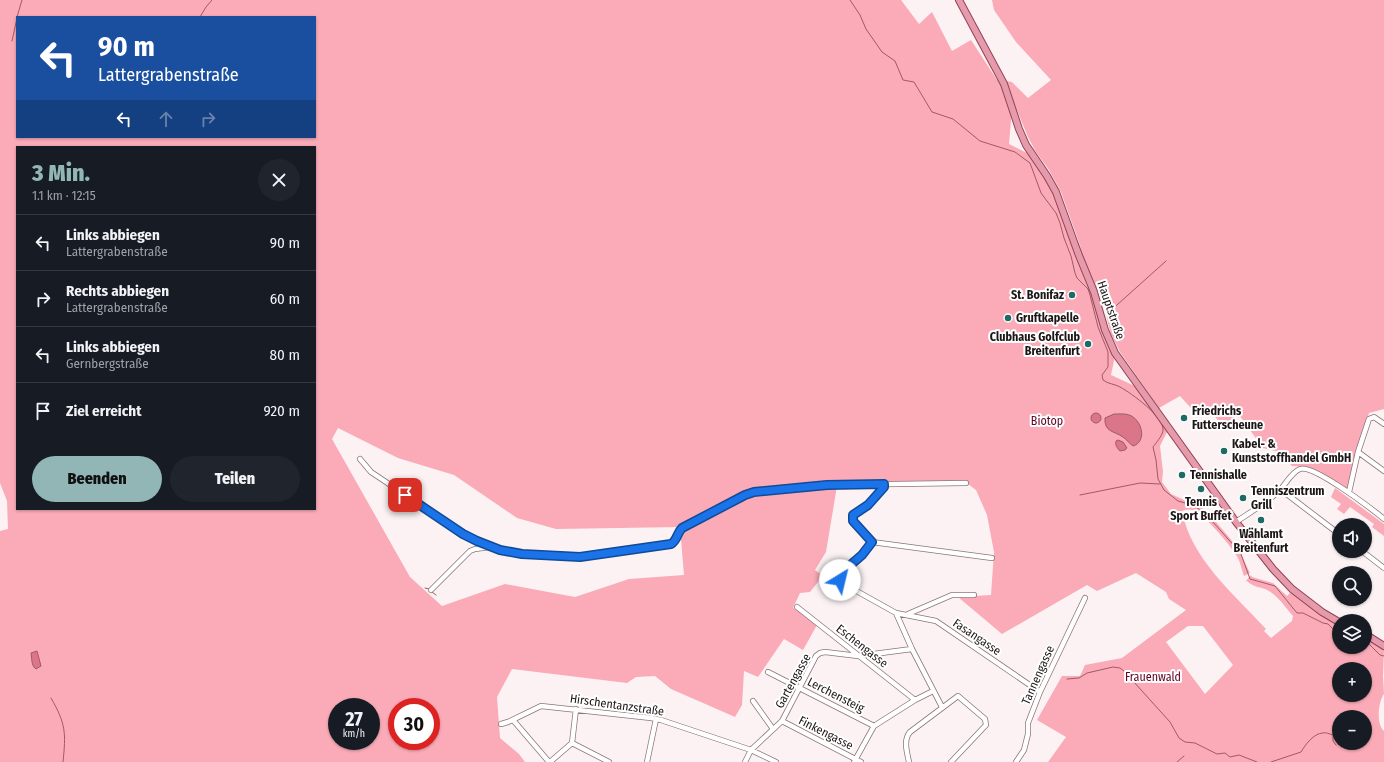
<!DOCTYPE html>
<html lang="de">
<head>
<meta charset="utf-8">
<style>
  :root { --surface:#171b24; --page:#20242c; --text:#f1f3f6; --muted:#9ea1a6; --line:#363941; --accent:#92b5b5 }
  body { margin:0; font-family:"Fira Sans Condensed",sans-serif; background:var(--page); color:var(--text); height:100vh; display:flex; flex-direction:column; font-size:15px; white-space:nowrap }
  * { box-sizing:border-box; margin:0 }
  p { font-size:13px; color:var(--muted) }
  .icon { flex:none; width:22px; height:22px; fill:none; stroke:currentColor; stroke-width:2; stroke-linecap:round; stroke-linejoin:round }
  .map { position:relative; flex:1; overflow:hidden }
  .sheet { position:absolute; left:16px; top:146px; width:300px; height:364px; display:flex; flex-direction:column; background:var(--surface); border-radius:0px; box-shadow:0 1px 3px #0004 }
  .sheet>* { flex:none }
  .guide { position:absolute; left:16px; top:16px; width:300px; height:122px; border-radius:0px; box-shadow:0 1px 3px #0004; background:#1a4fa0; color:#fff; overflow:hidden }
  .controls { position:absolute; left:1332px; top:518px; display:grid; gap:8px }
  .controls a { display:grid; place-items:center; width:40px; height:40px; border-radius:50%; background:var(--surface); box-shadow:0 1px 3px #0004; font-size:20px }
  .speed { position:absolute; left:328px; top:698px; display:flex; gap:8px; font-size:20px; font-weight:700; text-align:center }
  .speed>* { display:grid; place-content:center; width:52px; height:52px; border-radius:50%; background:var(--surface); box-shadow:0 1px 3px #0004; line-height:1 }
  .speed small { font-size:10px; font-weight:400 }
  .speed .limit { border:6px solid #d22; background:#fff; color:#111 }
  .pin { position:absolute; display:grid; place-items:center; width:34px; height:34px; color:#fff; margin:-17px; border-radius:8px; box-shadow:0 2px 6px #0006 }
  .me { position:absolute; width:44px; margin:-22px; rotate:36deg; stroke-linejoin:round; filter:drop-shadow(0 0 3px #0008) }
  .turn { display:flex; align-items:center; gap:14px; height:84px; padding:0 16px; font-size:18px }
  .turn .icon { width:52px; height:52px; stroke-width:2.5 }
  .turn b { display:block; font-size:28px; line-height:34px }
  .lanes { display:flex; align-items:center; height:38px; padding:0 16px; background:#0003; justify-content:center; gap:20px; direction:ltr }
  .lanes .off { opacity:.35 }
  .round { display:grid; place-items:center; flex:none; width:42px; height:42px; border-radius:21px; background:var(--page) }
  .overview { display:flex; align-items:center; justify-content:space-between; height:68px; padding:0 16px }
  h1 { font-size:24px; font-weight:800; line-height:30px; color:var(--accent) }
  .cta { display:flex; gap:8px; margin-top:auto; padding:8px 16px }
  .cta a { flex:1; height:46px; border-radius:24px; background:var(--accent); color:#111; font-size:16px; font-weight:800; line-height:46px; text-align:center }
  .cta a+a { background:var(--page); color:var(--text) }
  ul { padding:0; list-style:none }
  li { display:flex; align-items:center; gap:12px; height:56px; padding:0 16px; border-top:1px solid var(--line) }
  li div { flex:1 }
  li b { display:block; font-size:15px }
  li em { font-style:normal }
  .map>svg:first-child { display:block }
  .green { fill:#faabb7; fill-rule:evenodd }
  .water { fill:#da7688; stroke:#a15966 }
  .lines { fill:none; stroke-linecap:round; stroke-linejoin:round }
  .stream { stroke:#a15966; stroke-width:1 }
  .minor-casing { stroke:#8b7678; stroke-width:6 }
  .major-casing { stroke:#944153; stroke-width:8 }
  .minor { stroke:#fff; stroke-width:4.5 }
  .major { stroke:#e59bac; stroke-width:6 }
  .route-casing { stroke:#114b97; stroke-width:10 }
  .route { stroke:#1a73e8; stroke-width:7 }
  .poi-dot { fill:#1e6a65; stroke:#fff; stroke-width:1.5 }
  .labels { text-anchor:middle; stroke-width:4; stroke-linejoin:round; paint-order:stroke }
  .poi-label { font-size:12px; font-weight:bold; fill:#1d1516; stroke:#fff; text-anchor:start }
  .street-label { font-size:12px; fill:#1d1516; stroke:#fff }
  .park-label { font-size:12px; fill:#620425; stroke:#fff }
</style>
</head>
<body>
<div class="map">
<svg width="1384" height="762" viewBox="0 0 1384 762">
  <rect width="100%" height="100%" fill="#fcf2f3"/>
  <path class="green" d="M0 0H901L919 24 932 12 952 51 971 40 997 80 1001 81 1012 108 1009 144 1031 155 1057 199 1081 248 1061 192 1049 170 1036 152 1028 137 1005 81 1012 82 1028 98 1051 80 1016 42 994 10 992 0H1384V409L1369 413 1347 489 1308 467 1292 466 1279 452 1263 448 1239 415 1221 425 1210 409 1199 417 1180 396 1159 408 1120 352 1111 334 1107 319 1106 308 1098 287 1097 305 1115 356 1111 375 1137 387 1170 426 1160 446 1163 472 1162 482 1171 494 1202 508 1211 516 1238 548 1250 573 1244 576C1242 571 1241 564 1238 558 1232 547 1208 519 1197 512 1192 509 1187 509 1182 511 1191 559 1234 594 1266 629L1264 631 1271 638 1292 621 1293 616C1285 607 1276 593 1265 589 1258 587 1252 586 1247 581L1245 582 1251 575 1252 577 1273 583 1287 596 1291 592 1320 614 1339 625V647H1365V636L1384 649 1383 676 1384 694C1378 702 1376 724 1384 731V762H1048L1066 737 1037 720 1062 676H1080L1085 665 1122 658 1186 610 1169 599 1166 592 1136 573 1097 591 1087 585 1002 634 958 597 991 595 994 552 987 515 976 490 964 481 837 486 826 552 815 570 822 575 818 582 810 592 800 593 793 608 801 612 817 625 803 650 784 639 758 677 744 671 742 705 735 717 671 689 655 676 636 677 627 683 512 669 497 697 500 738 519 754 525 762H0V531L8 529 7 501 0 483ZM17 17H315V137H17ZM17 147H315V509H17ZM338 428 398 458 454 475 517 518 556 529 680 527 684 575 629 579 575 597 505 584 442 606 410 577 332 439ZM1188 626H1203L1233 665 1205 694 1166 642ZM1339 669H1365V695H1339ZM337 707H371V741H337ZM397 707H431V741H397ZM1339 717H1365V743H1339Z
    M1335 488 1384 524V536L1372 527 1374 524 1350 507 1344 514 1337 509 1341 504 1331 497Z"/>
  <path class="water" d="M1091 418a5 5 0 1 1 10 0a5 5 0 1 1-10 0Z
    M1114 414C1120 414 1128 413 1133 417 1143 424 1146 442 1133 446 1129 443 1127 440 1123 437 1114 431 1104 432 1105 418Z
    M1118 440 1123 442 1127 448 1125 450 1120 451C1117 448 1115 445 1116 441Z
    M37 651 41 666 36 669C31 666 32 658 31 653Z"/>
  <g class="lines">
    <path class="stream" d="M850 0 860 15 866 29 882 52 895 61 903 80 914 82 932 112 953 119 980 141 1015 152 1030 163 1041 193 1056 213 1060 223 1064 238 1071 256 1075 273 1077 278 1088 289 1090 295 1098 327 1108 352V367L1102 375 1103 380C1108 384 1115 384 1120 387 1131 393 1165 417 1163 431 1162 436 1156 443 1153 447L1156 460 1158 479 1164 490 1178 501 1192 505 1204 512 1237 549 1241 554 1250 579 1275 586 1297 613H1303L1323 623 1328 624 1334 630 1339 633
      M17 17 22 0
      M200 17 206 7 212 0
      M12 41 17 18
      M1108 313 1166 261
      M1080 495 1140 483 1160 484
      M425 588 429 589
      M432 592 436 595
      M1365 640 1380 655 1384 656
      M1067 679 1079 678 1087 673 1113 667 1120 668 1124 671 1170 722 1179 738 1185 742 1195 743 1217 754 1225 753 1230 757 1239 755 1257 762
      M51 698C66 724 66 733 63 762
      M1177 762 1184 756
      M1271 762 1301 752C1305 745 1314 733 1323 733 1326 732 1329 734 1333 735V741L1336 745"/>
    <defs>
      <path id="minor" d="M1358 452 1384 471
        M360 459 371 472 380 478 463 534 477 541 500 550 522 554 580 557 671 544C677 540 677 532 683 527L745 495 754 492 827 485 966 483
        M884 484V487L868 505 853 515V521L872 542 862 555 840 574V580L844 584 896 613 912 649 942 707
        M1280 489 1339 534
        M1349 492 1358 452 1369 419 1374 417 1384 424
        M1236 522C1249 513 1271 500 1281 489 1286 483 1292 472 1300 469 1313 464 1372 509 1384 519
        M872 542 992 558
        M1362 551 1384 568
        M431 590 470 551 475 549 490 547
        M797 607 915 700
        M896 613 936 621 1040 692
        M908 614 952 595H974
        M768 672 874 726
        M753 701 773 729
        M513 720 549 762
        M782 721 861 762
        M501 724 508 722 541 706 651 718 661 720 751 750 776 762
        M572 743 609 762
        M550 762 572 743 576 709
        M647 762 656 719
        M745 762 751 750 782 721 816 656 820 653 825 652 858 656 912 649
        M854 762 874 726 915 700 933 691
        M909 762C907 752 903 740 910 732L958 696 985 719 986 725 951 762
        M1016 762 1024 750 1028 734V723L1040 692 1085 598"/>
      <path id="major" d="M959 0 1004 84 1019 129 1026 145 1047 176 1056 192 1078 253 1094 292 1105 330 1115 353 1236 522 1273 569 1292 589 1322 612 1339 622
        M1365 634 1384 646"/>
    </defs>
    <use href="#minor" class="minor-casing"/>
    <use href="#major" class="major-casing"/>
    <use href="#minor" class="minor"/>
    <use href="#major" class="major"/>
  </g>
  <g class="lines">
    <defs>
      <path id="route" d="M405 495 463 534 477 541 500 550 522 554 580 557 671 544C677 541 677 533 682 528L745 495 754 492 827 485 884 484V487L868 505 853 515V521L872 542 862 555 840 574V580"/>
    </defs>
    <use href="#route" class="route-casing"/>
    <use href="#route" class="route"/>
  </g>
  <g class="poi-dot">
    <circle cx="1072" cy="295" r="4"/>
    <circle cx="1008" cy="318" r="4"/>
    <circle cx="1088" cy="344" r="4"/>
    <circle cx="1184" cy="418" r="4"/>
    <circle cx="1224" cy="451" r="4"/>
    <circle cx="1182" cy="475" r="4"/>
    <circle cx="1201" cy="489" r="4"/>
    <circle cx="1243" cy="498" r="4"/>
    <circle cx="1261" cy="520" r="4"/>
  </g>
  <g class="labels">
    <g class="poi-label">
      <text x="1064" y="299" text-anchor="end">St. Bonifaz</text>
      <text x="1016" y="322">Gruftkapelle</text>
      <text x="1080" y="341" text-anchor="end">Clubhaus Golfclub<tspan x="1080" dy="14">Breitenfurt</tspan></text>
      <text x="1192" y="415">Friedrichs<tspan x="1192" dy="14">Futterscheune</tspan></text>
      <text x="1232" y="448">Kabel- &amp;<tspan x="1232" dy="14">Kunststoffhandel GmbH</tspan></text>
      <text x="1190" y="479">Tennishalle</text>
      <text x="1251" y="495">Tenniszentrum<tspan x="1251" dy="14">Grill</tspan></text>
      <text x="1201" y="506" text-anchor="middle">Tennis<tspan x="1201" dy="14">Sport Buffet</tspan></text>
      <text x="1261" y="538" text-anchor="middle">Wählamt<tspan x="1261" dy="14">Breitenfurt</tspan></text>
    </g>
    <g class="street-label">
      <text transform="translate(1111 310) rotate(71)" y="4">Hauptstraße</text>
      <text transform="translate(977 637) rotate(34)" y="4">Fasangasse</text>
      <text transform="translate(862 646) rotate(38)" y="4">Eschengasse</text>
      <text transform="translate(1038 675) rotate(-66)" y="4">Tannengasse</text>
      <text transform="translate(793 681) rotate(-61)" y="4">Gartengasse</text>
      <text transform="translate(836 695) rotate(27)" y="4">Lerchensteig</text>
      <text transform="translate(617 705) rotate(8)" y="4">Hirschentanzstraße</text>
      <text transform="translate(826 733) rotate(27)" y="4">Finkengasse</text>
    </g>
    <g class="park-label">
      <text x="1047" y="425">Biotop</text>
      <text x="1153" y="681">Frauenwald</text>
    </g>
  </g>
</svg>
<div class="controls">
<a><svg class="icon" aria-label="sound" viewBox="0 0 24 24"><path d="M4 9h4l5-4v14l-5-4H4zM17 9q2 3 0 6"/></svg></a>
<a><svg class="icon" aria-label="search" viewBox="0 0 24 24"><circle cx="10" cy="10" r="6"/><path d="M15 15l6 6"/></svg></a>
<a><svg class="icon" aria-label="layers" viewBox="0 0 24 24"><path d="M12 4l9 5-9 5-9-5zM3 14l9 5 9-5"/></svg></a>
<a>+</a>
<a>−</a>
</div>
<div class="speed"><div>27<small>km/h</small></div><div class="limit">30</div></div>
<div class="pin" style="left:405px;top:495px;background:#d93025"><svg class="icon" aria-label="arrive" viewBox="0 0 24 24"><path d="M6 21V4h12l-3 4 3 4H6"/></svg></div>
<svg class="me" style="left:840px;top:580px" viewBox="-20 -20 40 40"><circle r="19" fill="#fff"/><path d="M0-13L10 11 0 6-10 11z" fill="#1a73e8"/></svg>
<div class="guide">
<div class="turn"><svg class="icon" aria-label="left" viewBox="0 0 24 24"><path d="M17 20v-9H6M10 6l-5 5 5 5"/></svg><div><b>90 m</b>Lattergrabenstraße</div></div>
<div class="lanes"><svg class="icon" aria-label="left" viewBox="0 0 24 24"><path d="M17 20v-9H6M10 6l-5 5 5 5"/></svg><svg class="icon off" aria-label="ahead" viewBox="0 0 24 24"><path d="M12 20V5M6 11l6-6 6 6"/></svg><svg class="icon off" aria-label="right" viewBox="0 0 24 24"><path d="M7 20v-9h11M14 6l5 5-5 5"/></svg></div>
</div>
<section class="sheet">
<div class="overview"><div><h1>3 Min.</h1><p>1.1 km · 12:15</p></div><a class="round"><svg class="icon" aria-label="close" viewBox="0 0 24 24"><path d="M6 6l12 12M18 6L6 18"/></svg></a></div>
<ul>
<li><svg class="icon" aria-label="left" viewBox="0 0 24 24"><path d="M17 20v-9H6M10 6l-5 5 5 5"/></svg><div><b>Links abbiegen</b><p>Lattergrabenstraße</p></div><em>90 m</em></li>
<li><svg class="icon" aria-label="right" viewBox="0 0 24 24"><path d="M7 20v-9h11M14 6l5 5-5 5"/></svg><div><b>Rechts abbiegen</b><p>Lattergrabenstraße</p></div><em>60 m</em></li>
<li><svg class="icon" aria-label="left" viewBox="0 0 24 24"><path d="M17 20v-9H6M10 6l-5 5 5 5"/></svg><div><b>Links abbiegen</b><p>Gernbergstraße</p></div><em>80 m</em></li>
<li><svg class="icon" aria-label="arrive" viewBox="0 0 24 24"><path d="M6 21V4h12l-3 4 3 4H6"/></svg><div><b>Ziel erreicht</b></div><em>920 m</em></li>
</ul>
<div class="cta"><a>Beenden</a><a>Teilen</a></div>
</section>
</div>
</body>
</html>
